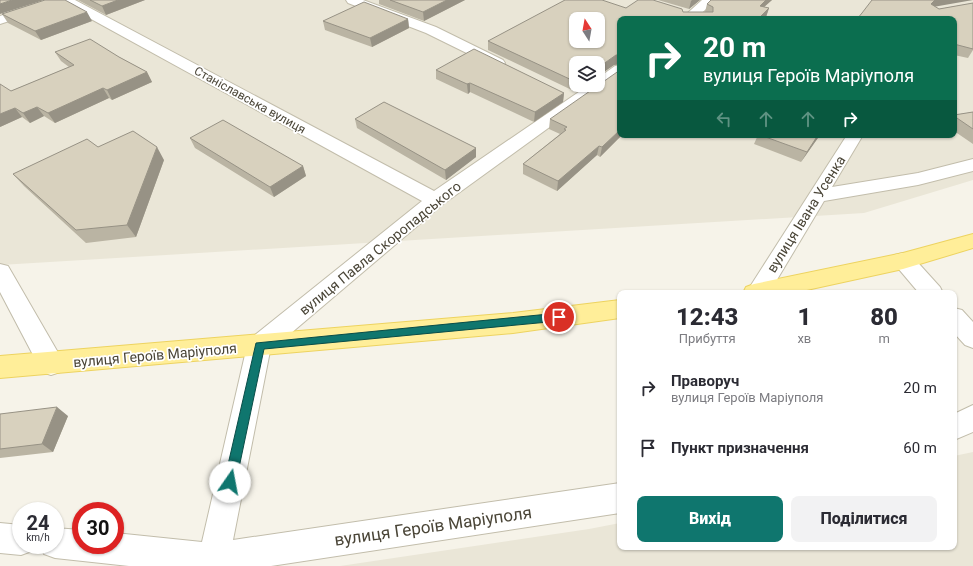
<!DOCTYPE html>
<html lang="uk">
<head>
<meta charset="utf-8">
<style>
  :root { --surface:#fff; --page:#f2f2f3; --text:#2b2b33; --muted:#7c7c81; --accent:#0f766e }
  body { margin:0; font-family:Roboto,sans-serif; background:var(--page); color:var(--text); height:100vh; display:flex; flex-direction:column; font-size:15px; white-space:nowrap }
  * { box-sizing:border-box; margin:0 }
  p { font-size:13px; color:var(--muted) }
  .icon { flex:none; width:22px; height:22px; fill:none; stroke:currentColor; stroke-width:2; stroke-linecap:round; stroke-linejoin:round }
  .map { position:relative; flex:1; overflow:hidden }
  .drawer { position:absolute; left:617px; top:290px; width:340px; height:260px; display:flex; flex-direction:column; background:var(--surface); border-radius:8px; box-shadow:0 1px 3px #0004 }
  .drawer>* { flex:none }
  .banner { position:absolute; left:617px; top:16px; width:340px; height:122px; border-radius:8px; box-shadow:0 1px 3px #0004; background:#0b6e4f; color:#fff; overflow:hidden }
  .needle { width:26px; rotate:349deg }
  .fabs { position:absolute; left:569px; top:12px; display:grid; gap:8px }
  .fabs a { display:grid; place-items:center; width:36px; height:36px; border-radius:8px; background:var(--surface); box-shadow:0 1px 3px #0004; font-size:20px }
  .speed { position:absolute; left:12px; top:502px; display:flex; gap:8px; font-size:20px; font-weight:700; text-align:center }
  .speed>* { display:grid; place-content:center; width:52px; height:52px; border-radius:50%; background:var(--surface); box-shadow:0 1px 3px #0004; line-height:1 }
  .speed small { font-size:10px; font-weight:400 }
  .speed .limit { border:6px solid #d22; background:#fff; color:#111 }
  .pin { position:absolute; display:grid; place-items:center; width:34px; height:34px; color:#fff; margin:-17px; border:2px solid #fff; border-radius:50%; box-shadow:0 1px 4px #0007 }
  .me { position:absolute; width:44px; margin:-22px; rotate:12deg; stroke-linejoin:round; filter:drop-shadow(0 0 3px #0008) }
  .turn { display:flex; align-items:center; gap:14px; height:84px; padding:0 20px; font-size:18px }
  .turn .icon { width:52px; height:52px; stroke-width:2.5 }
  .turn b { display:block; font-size:28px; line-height:34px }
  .lanes { display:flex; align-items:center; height:38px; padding:0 20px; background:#0003; justify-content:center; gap:20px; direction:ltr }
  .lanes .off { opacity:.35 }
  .eta { display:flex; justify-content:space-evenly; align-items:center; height:68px; text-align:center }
  .eta b { font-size:24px; font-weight:800; line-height:28px }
  .button { display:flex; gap:8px; margin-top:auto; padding:8px 20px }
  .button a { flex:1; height:46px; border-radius:8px; background:var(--accent); color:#fff; font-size:16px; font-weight:800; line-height:46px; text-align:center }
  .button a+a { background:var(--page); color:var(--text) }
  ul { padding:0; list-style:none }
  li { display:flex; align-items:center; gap:12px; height:60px; padding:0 20px }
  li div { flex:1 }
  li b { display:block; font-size:15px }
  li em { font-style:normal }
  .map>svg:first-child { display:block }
  .residential { fill:#eae6d7; fill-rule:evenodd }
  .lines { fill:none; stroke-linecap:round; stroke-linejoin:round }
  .minor-casing { stroke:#c2bdab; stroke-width:2 }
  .major-casing { stroke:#edd360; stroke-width:2 }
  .minor { fill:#fff; fill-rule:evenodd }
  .major { fill:#fe9; fill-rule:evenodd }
  .wall { fill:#bab4a3 }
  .shaded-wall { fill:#979285 }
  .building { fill:#d8d1be; stroke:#979285; fill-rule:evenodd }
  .route { fill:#0f766e; stroke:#0a4d48 }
  .labels { text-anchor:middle; stroke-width:3.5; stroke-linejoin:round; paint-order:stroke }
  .far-street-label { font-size:12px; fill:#4a4537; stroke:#fff }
  .street-label { font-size:14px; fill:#4a4537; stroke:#fff }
  .near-street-label { font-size:17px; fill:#4a4537; stroke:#fff }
</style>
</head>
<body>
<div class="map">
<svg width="973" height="566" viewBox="0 0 973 566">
  <rect width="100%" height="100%" fill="#f6f3e9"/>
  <path class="residential" d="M0 0H973V180L864 213 0 265ZM576 19H598V41H576ZM620 19H954V135H620ZM576 63H598V85H576Z
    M973 452V566H340L589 529 620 523V547H954V456Z"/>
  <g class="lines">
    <defs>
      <path id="minor" d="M60 0H75L434 191 589 85H598V78L615 66 620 65V76L442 205 270 351 233 540 620 483V513L271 566H129L55 558 44 554 40 545H55V528L81 530V545H115V533L202 542 247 346 250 339 422 201 62 3Z
        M346 0H363L436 27 503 60 505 63 503 66H493L426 33 348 3Z
        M702 0H716L695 19H681Z
        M33 5 37 6 39 9 37 12 0 24V16Z
        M847 135H863L832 187 918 173 973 159V171L918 185 824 201 769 293H746Z
        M903 253 911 255 940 287 943 293H919L892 261 895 255Z
        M0 264 8 266 60 356 63 364 60 372 51 375 42 372 0 292Z
        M954 308 962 310 973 322V348L965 345 954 333Z
        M973 405V432L954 440V414Z
        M0 523 21 525V545H34L32 551 21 555 0 553Z"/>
      <path id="major" d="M973 234V248L903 269 793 293H743L746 287 754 284 903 253Z
        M620 300V318L513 333 0 378V356L513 313Z"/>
    </defs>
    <use href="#minor" class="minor-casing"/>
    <use href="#major" class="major-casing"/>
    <use href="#minor" class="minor"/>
    <use href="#major" class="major"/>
  </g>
  <path class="wall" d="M78 0H145L106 15Z
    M379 0H465L424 21 379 4Z
    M658 0H700L689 9Z
    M711 0H772L764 7 769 8 766 17 620 19V64L614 65 598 76V63H576V85H586L576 92 488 50V41L626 8 683 12H705L707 4Z
    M973 3V50L968 58 954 55V19L935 6 939 9Z
    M2 14 92 21 41 40 8 23Z
    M408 19 409 28 372 47 325 30 323 21Z
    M55 52 119 57 147 72 152 82 112 100 109 98 55 123 44 116 30 123 22 117 0 127 11 91 69 67 61 61Z
    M436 70 564 93 563 102 534 122 470 92 468 94 436 79Z
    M973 112V144L954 131V115Z
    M355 119 476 148V157L446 180 357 128Z
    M550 119 620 135H622L600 157 597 155 557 191 523 174V164L560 134 549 129Z
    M758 135H820L801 162 754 144Z
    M190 138 303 166 306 176 274 197 195 148Z
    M98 147 164 160 136 237 86 243 24 186 13 174Z
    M0 414 68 416 53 452 0 458Z"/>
  <path class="shaded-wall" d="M12 0H44L0 14V4Z
    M118 0H145L106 15 102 6Z
    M447 0H465L424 21 423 12Z
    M692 0H700L689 9 691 1Z
    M766 0H772L756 14 760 6Z
    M935 0H973L933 7 931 4Z
    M769 8 766 17 764 19H758Z
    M87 12 92 21 41 40 35 31Z
    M408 19 409 28 372 47 370 38Z
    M616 55H620V64L614 65 598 76 599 67Z
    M147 72 152 82 112 100 107 90Z
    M470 83V92L468 94 467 84Z
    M577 85H586L576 92Z
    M103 88 109 98 55 123 48 113Z
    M564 93 563 102 534 122 535 112Z
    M37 107 44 116 30 123 23 113Z
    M15 108 22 117 0 127V114Z
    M620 130V135H622L600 157 602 147Z
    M818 135H820L801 162 807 152Z
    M599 146 597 155 557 191 558 181Z
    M157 147 164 160 136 237 127 225Z
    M476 148V157L446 180 445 170Z
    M303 166 306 176 274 197 270 187Z
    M57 407 68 416 53 452 42 444Z"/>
  <path class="building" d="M0 0H12L0 4Z
    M45 0H65L87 12 35 31 2 14Z
    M90 0H118L102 6Z
    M390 0H447L423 12Z
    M565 0H602L626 8 638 0H653L682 9 683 12H713V7L707 4 711 0H766L760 6 769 8 758 19H620V55H616L599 67 598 74V63H576V82L488 41ZM576 19H598V41H576Z
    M872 0H935L931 4 939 9 973 3V49L954 44V19H857L862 13Z
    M364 2 408 19 370 38 323 21Z
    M90 39 119 57 147 72 107 90 103 88 48 113 37 107 23 113 15 108 0 114V84L11 91 74 65 55 52Z
    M474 49 564 93 535 112 470 83 467 84 436 70Z
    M620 70V130L602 147 599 146 558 181 523 164 566 130 564 129 567 127 550 119Z
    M384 102 476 148 445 170 355 119Z
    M973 112V129L954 116V115Z
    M223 120 303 166 270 187 190 138Z
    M133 131 157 147 127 225 76 230 13 174 87 139 98 147Z
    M760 135H818L807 152Z
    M57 407 42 444 0 449V414Z"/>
  <path class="route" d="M559 313 563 317 559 321 264 349 236 482 234 487 230 488 226 487 224 482 256 343Z"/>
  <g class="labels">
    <g class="far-street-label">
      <text transform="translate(250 100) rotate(29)" y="4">Станіславська вулиця</text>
    </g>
    <g class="street-label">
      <text transform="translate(806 214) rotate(-58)" y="5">вулиця Івана Усенка</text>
      <text transform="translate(380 248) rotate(-39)" y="5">вулиця Павла Скоропадського</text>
      <text transform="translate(155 355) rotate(-5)" y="5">вулиця Героїв Маріуполя</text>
    </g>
    <g class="near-street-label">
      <text transform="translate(433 526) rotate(-8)" y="6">вулиця Героїв Маріуполя</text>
    </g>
  </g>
</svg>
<div class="fabs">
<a><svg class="needle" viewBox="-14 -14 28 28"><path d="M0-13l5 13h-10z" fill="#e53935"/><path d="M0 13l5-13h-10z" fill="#7c7c81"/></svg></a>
<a><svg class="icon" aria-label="layers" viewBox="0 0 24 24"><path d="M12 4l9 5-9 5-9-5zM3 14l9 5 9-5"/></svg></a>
</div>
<div class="speed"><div>24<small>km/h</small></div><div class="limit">30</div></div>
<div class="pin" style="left:559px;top:317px;background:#d93025"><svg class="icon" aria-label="arrive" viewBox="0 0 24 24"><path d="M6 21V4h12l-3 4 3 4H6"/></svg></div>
<svg class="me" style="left:230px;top:482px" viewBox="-20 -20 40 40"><circle r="19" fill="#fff"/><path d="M0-13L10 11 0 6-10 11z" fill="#0f766e"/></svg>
<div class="banner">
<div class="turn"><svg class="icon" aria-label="right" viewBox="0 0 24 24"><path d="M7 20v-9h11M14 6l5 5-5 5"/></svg><div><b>20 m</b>вулиця Героїв Маріуполя</div></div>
<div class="lanes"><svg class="icon off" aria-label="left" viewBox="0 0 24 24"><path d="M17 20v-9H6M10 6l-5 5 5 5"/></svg><svg class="icon off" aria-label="ahead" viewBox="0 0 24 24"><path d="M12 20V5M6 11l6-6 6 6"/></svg><svg class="icon off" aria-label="ahead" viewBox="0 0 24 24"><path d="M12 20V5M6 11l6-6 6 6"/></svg><svg class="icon" aria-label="right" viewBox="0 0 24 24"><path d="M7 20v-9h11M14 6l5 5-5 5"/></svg></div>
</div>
<section class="drawer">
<div class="eta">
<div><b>12:43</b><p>Прибуття</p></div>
<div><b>1</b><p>хв</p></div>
<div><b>80</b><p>m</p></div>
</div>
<ul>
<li><svg class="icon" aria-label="right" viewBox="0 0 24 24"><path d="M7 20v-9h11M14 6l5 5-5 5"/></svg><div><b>Праворуч</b><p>вулиця Героїв Маріуполя</p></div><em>20 m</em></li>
<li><svg class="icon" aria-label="arrive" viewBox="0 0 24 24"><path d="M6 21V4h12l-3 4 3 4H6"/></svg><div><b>Пункт призначення</b></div><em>60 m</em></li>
</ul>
<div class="button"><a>Вихід</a><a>Поділитися</a></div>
</section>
</div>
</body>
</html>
